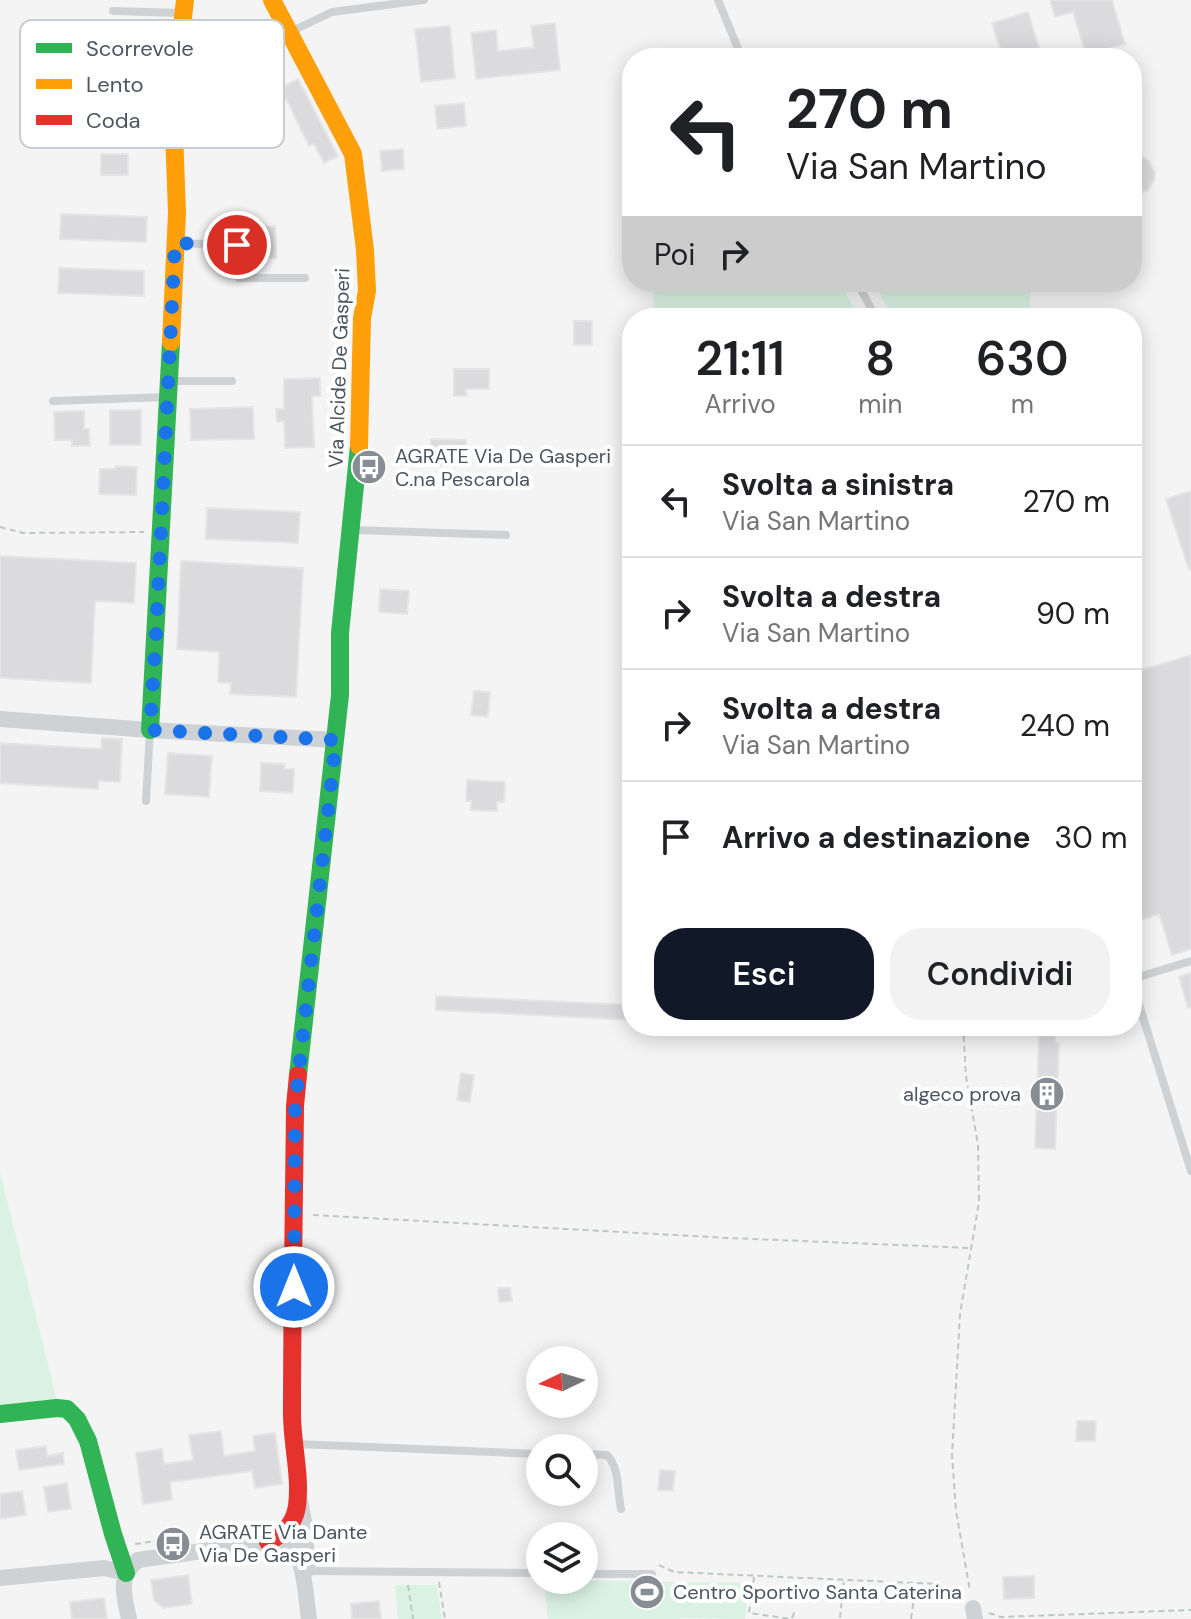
<!DOCTYPE html>
<html lang="it">
<head>
<meta charset="utf-8">
<style>
  :root { --surface:#fff; --page:#f2f2f2; --text:#202124; --muted:#757577; --line:#e0e0e0; --accent:#111827 }
  body { margin:0; font-family:"DM Sans",sans-serif; background:var(--page); color:var(--text); height:100vh; display:flex; flex-direction:column; font-size:30px; white-space:nowrap }
  * { box-sizing:border-box; margin:0 }
  p { font-size:26px; color:var(--muted) }
  .icon { flex:none; width:44px; height:44px; fill:none; stroke:currentColor; stroke-width:2; stroke-linecap:round; stroke-linejoin:round }
  .map { position:relative; flex:1; overflow:hidden }
  .drawer { position:absolute; left:622px; top:308px; width:520px; height:728px; display:flex; flex-direction:column; background:var(--surface); border-radius:32px; box-shadow:0 4px 20px #0003 }
  .drawer>* { flex:none }
  .banner { position:absolute; left:622px; top:48px; width:520px; height:244px; border-radius:32px; box-shadow:0 4px 20px #0003; background:#fff; color:var(--text); overflow:hidden }
  .needle { width:52px; rotate:265deg }
  .fabs { position:absolute; left:526px; top:1346px; display:grid; gap:16px }
  .fabs a { display:grid; place-items:center; width:72px; height:72px; border-radius:50%; background:var(--surface); box-shadow:0 4px 20px #0003; font-size:40px }
  .pin { position:absolute; display:grid; place-items:center; width:68px; height:68px; color:#fff; margin:-34px; border:4px solid #fff; border-radius:50%; box-shadow:0 2px 8px #0007 }
  .me { position:absolute; width:88px; margin:-44px; rotate:0deg; stroke-linejoin:round; filter:drop-shadow(0 0 6px #0008) }
  .turn { display:flex; align-items:center; gap:28px; height:168px; padding:0 32px; font-size:36px }
  .turn .icon { width:104px; height:104px; stroke-width:2.5 }
  .turn b { display:block; font-size:56px; line-height:68px }
  .then { display:flex; align-items:center; height:76px; padding:0 32px; background:#0003; gap:16px; font-size:30px }
  .eta { display:flex; justify-content:space-evenly; align-items:center; height:136px; text-align:center }
  .eta b { font-size:48px; font-weight:600; line-height:56px }
  .button { display:flex; gap:16px; margin-top:auto; padding:16px 32px }
  .button a { flex:1; height:92px; border-radius:32px; background:var(--accent); color:#fff; font-size:32px; font-weight:600; line-height:92px; text-align:center }
  .button a+a { background:var(--page); color:var(--text) }
  ul { padding:0; list-style:none }
  li { display:flex; align-items:center; gap:24px; height:112px; padding:0 32px; border-top:2px solid var(--line) }
  li div { flex:1 }
  li b { display:block; font-size:30px }
  li em { font-style:normal }
  .map>svg:first-child { display:block }
  .green { fill:#daf2e4 }
  .building { fill:#dbdbdd; stroke:#e5e5e6; stroke-width:2 }
  .lines { fill:none; stroke-linecap:round; stroke-linejoin:round }
  .path { stroke:#bdc8c4; stroke-width:2; stroke-dasharray:6 4; stroke-linecap:butt }
  .lane { stroke:#cfd2d4; stroke-width:8 }
  .street { stroke:#cfd2d4; stroke-width:16 }
  .fast { stroke:#30b455; stroke-width:18 }
  .slow { stroke:#ff9f0a; stroke-width:18 }
  .jam { stroke:#e5322d; stroke-width:18 }
  .route { stroke:#1a73e8; stroke-width:14; stroke-dasharray:0 25.2 }
  .labels { text-anchor:middle; stroke-width:8; stroke-linejoin:round; paint-order:stroke }
  .street-label { font-size:20px; fill:#4a5560; stroke:#fff }
  .poi-label { font-size:20px; fill:#4a5560; stroke:#fff; text-anchor:start }
  .key { fill:#fff; stroke:#c9cccf; stroke-width:2 }
  .key-label { font-size:22px; fill:#4a5560 }
</style>
</head>
<body>
<div class="map">
<svg width="1191" height="1619" viewBox="0 0 1191 1619">
  <rect width="100%" height="100%" fill="#f4f4f4"/>
  <path class="green" d="M654 282H840L859 318H653Z
    M874 282H1030V318H892Z
    M0 1173 57 1401 0 1408Z
    M544 1580 749 1583 745 1619 680 1618 679 1619H548Z
    M395 1585H437L442 1619H398Z"/>
  <path class="building" d="M1050 0H1112L1125 44 1086 55 1073 12 1055 17Z
    M1028 12 1042 58H1003L992 23Z
    M555 23 560 70 476 79 471 33 496 30 498 51 534 47 531 26Z
    M450 26 455 78 421 82 415 29Z
    M298 79 338 156 324 163 314 144 309 146 281 88Z
    M464 103 466 126 437 129 435 106Z
    M403 149 404 169 382 171 380 151Z
    M101 154H128V175H101Z
    M1132 154 1144 158 1149 161 1155 173 1154 180 1147 191 1132 195Z
    M61 214 147 217 146 242 60 239Z
    M275 226 276 258 251 259 250 227Z
    M59 268 144 271V296L58 293Z
    M574 321H592V345H574Z
    M454 369H489V389H466L467 396H454Z
    M320 378V396H312L314 447 285 448 284 421 277 422 276 409H284V379Z
    M253 407 254 439 191 440 190 409Z
    M110 410H141V445H110Z
    M84 411V429H89L90 446H72V440H55L54 412Z
    M431 439 466 440V466L430 465Z
    M116 466 137 467 136 495 99 494 100 469H116Z
    M1191 491V570H1189L1166 499Z
    M207 508 300 512 298 543 206 539Z
    M0 556 136 563 134 603 95 601 91 683 0 678Z
    M181 561 303 568 296 697 230 694 231 683 218 682 219 652 177 649Z
    M380 589 409 591 407 614 379 612Z
    M1191 655V949L1172 955 1159 914 1132 923V673Z
    M474 691 490 692 488 717 471 715Z
    M102 738 122 739 120 782 99 781 98 789 0 783V743L101 749Z
    M168 753 212 756 209 797 165 794Z
    M261 763 285 764 284 769H294L293 793 260 791Z
    M467 780 505 782 504 802H497V811L471 810V801H466Z
    M1191 973V1007L1188 1008 1179 977Z
    M436 996 632 1005V1020L436 1010Z
    M1039 1035 1055 1036V1043H1059L1055 1149 1035 1148Z
    M461 1073 474 1075 470 1102 457 1100Z
    M498 1288H510L512 1301 499 1302Z
    M1077 1421H1096L1095 1441H1076Z
    M221 1431 224 1456 255 1451 253 1436 275 1433 282 1484 255 1488 252 1471 170 1482 172 1500 143 1504 136 1453 162 1449 164 1464 193 1460 189 1435Z
    M46 1446 47 1456 63 1453 64 1464 19 1470 16 1450Z
    M660 1470 675 1471 673 1491 658 1490Z
    M67 1483 71 1509 48 1512 44 1487Z
    M22 1491 26 1515 0 1519V1494Z
    M188 1575 192 1604 163 1608 154 1600 151 1580Z
    M1034 1576V1598L1004 1599 1003 1577Z
    M104 1598 107 1619H72L70 1602Z
    M379 1601 381 1619H352L351 1604Z"/>
  <g class="lines">
    <path class="path" d="M0 527 23 533 144 532
      M963 1026 966 1076 978 1145 979 1202 960 1314 952 1455 956 1511 970 1591
      M313 1215 729 1238 971 1248
      M135 1544 156 1541
      M659 1565 674 1572 937 1584 962 1600
      M754 1577 749 1613 791 1619
      M439 1582 445 1619
      M408 1585 413 1619
      M989 1613 1001 1617 1191 1610
      M792 1618 795 1611
      M840 1618 844 1580
      M911 1619 916 1585"/>
    <path class="lane" d="M718 0 742 58
      M113 11 182 13
      M290 32 332 12 424 0
      M176 243 237 245 239 278H305
      M857 282 876 318
      M169 381H232
      M53 401 167 397
      M353 530 506 535
      M146 801 150 731
      M1132 979 1191 961
      M1132 982 1191 1171
      M297 1444 540 1454
      M584 1454 607 1455C620 1468 617 1491 621 1509
      M308 1571 540 1573
      M584 1574H652"/>
    <path class="street" d="M0 719 150 730 336 740
      M300 1501 304 1521 308 1569
      M0 1578 104 1568 126 1573
      M973 1608 975 1619
      M129 1619C124 1595 117 1577 138 1560L268 1542C274 1542 281 1541 287 1544 305 1553 306 1601 309 1619"/>
    <path class="fast" d="M150 730 171 342
      M298 1075 340 695V633L359 446
      M0 1414 57 1408 67 1409 77 1419 88 1441 113 1534 126 1573"/>
    <path class="slow" d="M272 0 353 154 365 250 367 291 362 318 359 446
      M171 342 177 213 173 105 185 0"/>
    <path class="jam" d="M268 1542C284 1533 294 1525 297 1506 301 1476 292 1444 292 1414 292 1311 294 1209 295 1106L298 1075"/>
  </g>
  <g class="lines">
    <path class="route" d="M237 245 175 243 156 634 150 730 336 740 295 1106 294 1287"/>
  </g>
  <defs>
    <symbol id="bus-disc" viewBox="-11 -11 22 22"><circle r="9.5" fill="#868d94" stroke="#fff"/><path d="M-5-6H5V4H4V6H2V4H-2V6H-4V4H-5ZM-3.5-4V0h7V-4ZM-3.5 1.2v1.5H-2V1.2ZM2 1.2v1.5H3.5V1.2Z" fill="#fff"/></symbol>
    <symbol id="building-disc" viewBox="-11 -11 22 22"><circle r="9.5" fill="#868d94" stroke="#fff"/><path d="M-4-6H4V6H1V3H-1V6H-4ZM-2.5-4.3h1.7v1.8h-1.7ZM.8-4.3h1.7v1.8H.8ZM-2.5-1h1.7V.8h-1.7ZM.8-1h1.7V.8H.8Z" fill="#fff"/></symbol>
    <symbol id="stadium-disc" viewBox="-11 -11 22 22"><circle r="9.5" fill="#868d94" stroke="#fff"/><path d="M0-5a6.5 5 0 1 0 0 10a6.5 5 0 1 0 0-10ZM-3.5-1.8h7v3.6h-7Z" fill="#fff"/></symbol>
  </defs>
  <g fill-rule="evenodd">
    <use href="#bus-disc" x="349" y="447" width="40" height="40"/>
    <use href="#building-disc" x="1027" y="1074" width="40" height="40"/>
    <use href="#bus-disc" x="153" y="1524" width="40" height="40"/>
    <use href="#stadium-disc" x="627" y="1572" width="40" height="40"/>
  </g>
  <g class="labels">
    <g class="street-label">
      <text transform="translate(339 368) rotate(-88)" y="7">Via Alcide De Gasperi</text>
    </g>
    <g class="poi-label">
      <text x="395" y="463">AGRATE Via De Gasperi<tspan x="395" dy="23">C.na Pescarola</tspan></text>
      <text x="1021" y="1101" text-anchor="end">algeco prova</text>
      <text x="199" y="1539">AGRATE Via Dante<tspan x="199" dy="23">Via De Gasperi</tspan></text>
      <text x="673" y="1599">Centro Sportivo Santa Caterina</text>
    </g>
  </g>
  <rect x="20" y="20" width="264" height="128" rx="12" class="key"/>
  <rect x="36" y="43" width="36" height="10" fill="#30b455"/>
  <rect x="36" y="79" width="36" height="10" fill="#ff9f0a"/>
  <rect x="36" y="115" width="36" height="10" fill="#e5322d"/>
  <g class="key-label">
    <text x="86" y="56">Scorrevole</text>
    <text x="86" y="92">Lento</text>
    <text x="86" y="128">Coda</text>
  </g>
</svg>
<div class="fabs">
<a><svg class="needle" viewBox="-14 -14 28 28"><path d="M0-13l5 13h-10z" fill="#e53935"/><path d="M0 13l5-13h-10z" fill="#757577"/></svg></a>
<a><svg class="icon" aria-label="search" viewBox="0 0 24 24"><circle cx="10" cy="10" r="6"/><path d="M15 15l6 6"/></svg></a>
<a><svg class="icon" aria-label="layers" viewBox="0 0 24 24"><path d="M12 4l9 5-9 5-9-5zM3 14l9 5 9-5"/></svg></a>
</div>
<div class="pin" style="left:237px;top:245px;background:#d93025"><svg class="icon" aria-label="arrive" viewBox="0 0 24 24"><path d="M6 21V4h12l-3 4 3 4H6"/></svg></div>
<svg class="me" style="left:294px;top:1287px" viewBox="-20 -20 40 40"><circle r="17" fill="#1a73e8" stroke="#fff" stroke-width="3"/><path d="M0-11L8 9 0 5-8 9z" fill="#fff"/></svg>
<div class="banner">
<div class="turn"><svg class="icon" aria-label="left" viewBox="0 0 24 24"><path d="M17 20v-9H6M10 6l-5 5 5 5"/></svg><div><b>270 m</b>Via San Martino</div></div>
<div class="then">Poi<svg class="icon" aria-label="right" viewBox="0 0 24 24"><path d="M7 20v-9h11M14 6l5 5-5 5"/></svg></div>
</div>
<section class="drawer">
<div class="eta">
<div><b>21:11</b><p>Arrivo</p></div>
<div><b>8</b><p>min</p></div>
<div><b>630</b><p>m</p></div>
</div>
<ul>
<li><svg class="icon" aria-label="left" viewBox="0 0 24 24"><path d="M17 20v-9H6M10 6l-5 5 5 5"/></svg><div><b>Svolta a sinistra</b><p>Via San Martino</p></div><em>270 m</em></li>
<li><svg class="icon" aria-label="right" viewBox="0 0 24 24"><path d="M7 20v-9h11M14 6l5 5-5 5"/></svg><div><b>Svolta a destra</b><p>Via San Martino</p></div><em>90 m</em></li>
<li><svg class="icon" aria-label="right" viewBox="0 0 24 24"><path d="M7 20v-9h11M14 6l5 5-5 5"/></svg><div><b>Svolta a destra</b><p>Via San Martino</p></div><em>240 m</em></li>
<li><svg class="icon" aria-label="arrive" viewBox="0 0 24 24"><path d="M6 21V4h12l-3 4 3 4H6"/></svg><div><b>Arrivo a destinazione</b></div><em>30 m</em></li>
</ul>
<div class="button"><a>Esci</a><a>Condividi</a></div>
</section>
</div>
</body>
</html>
